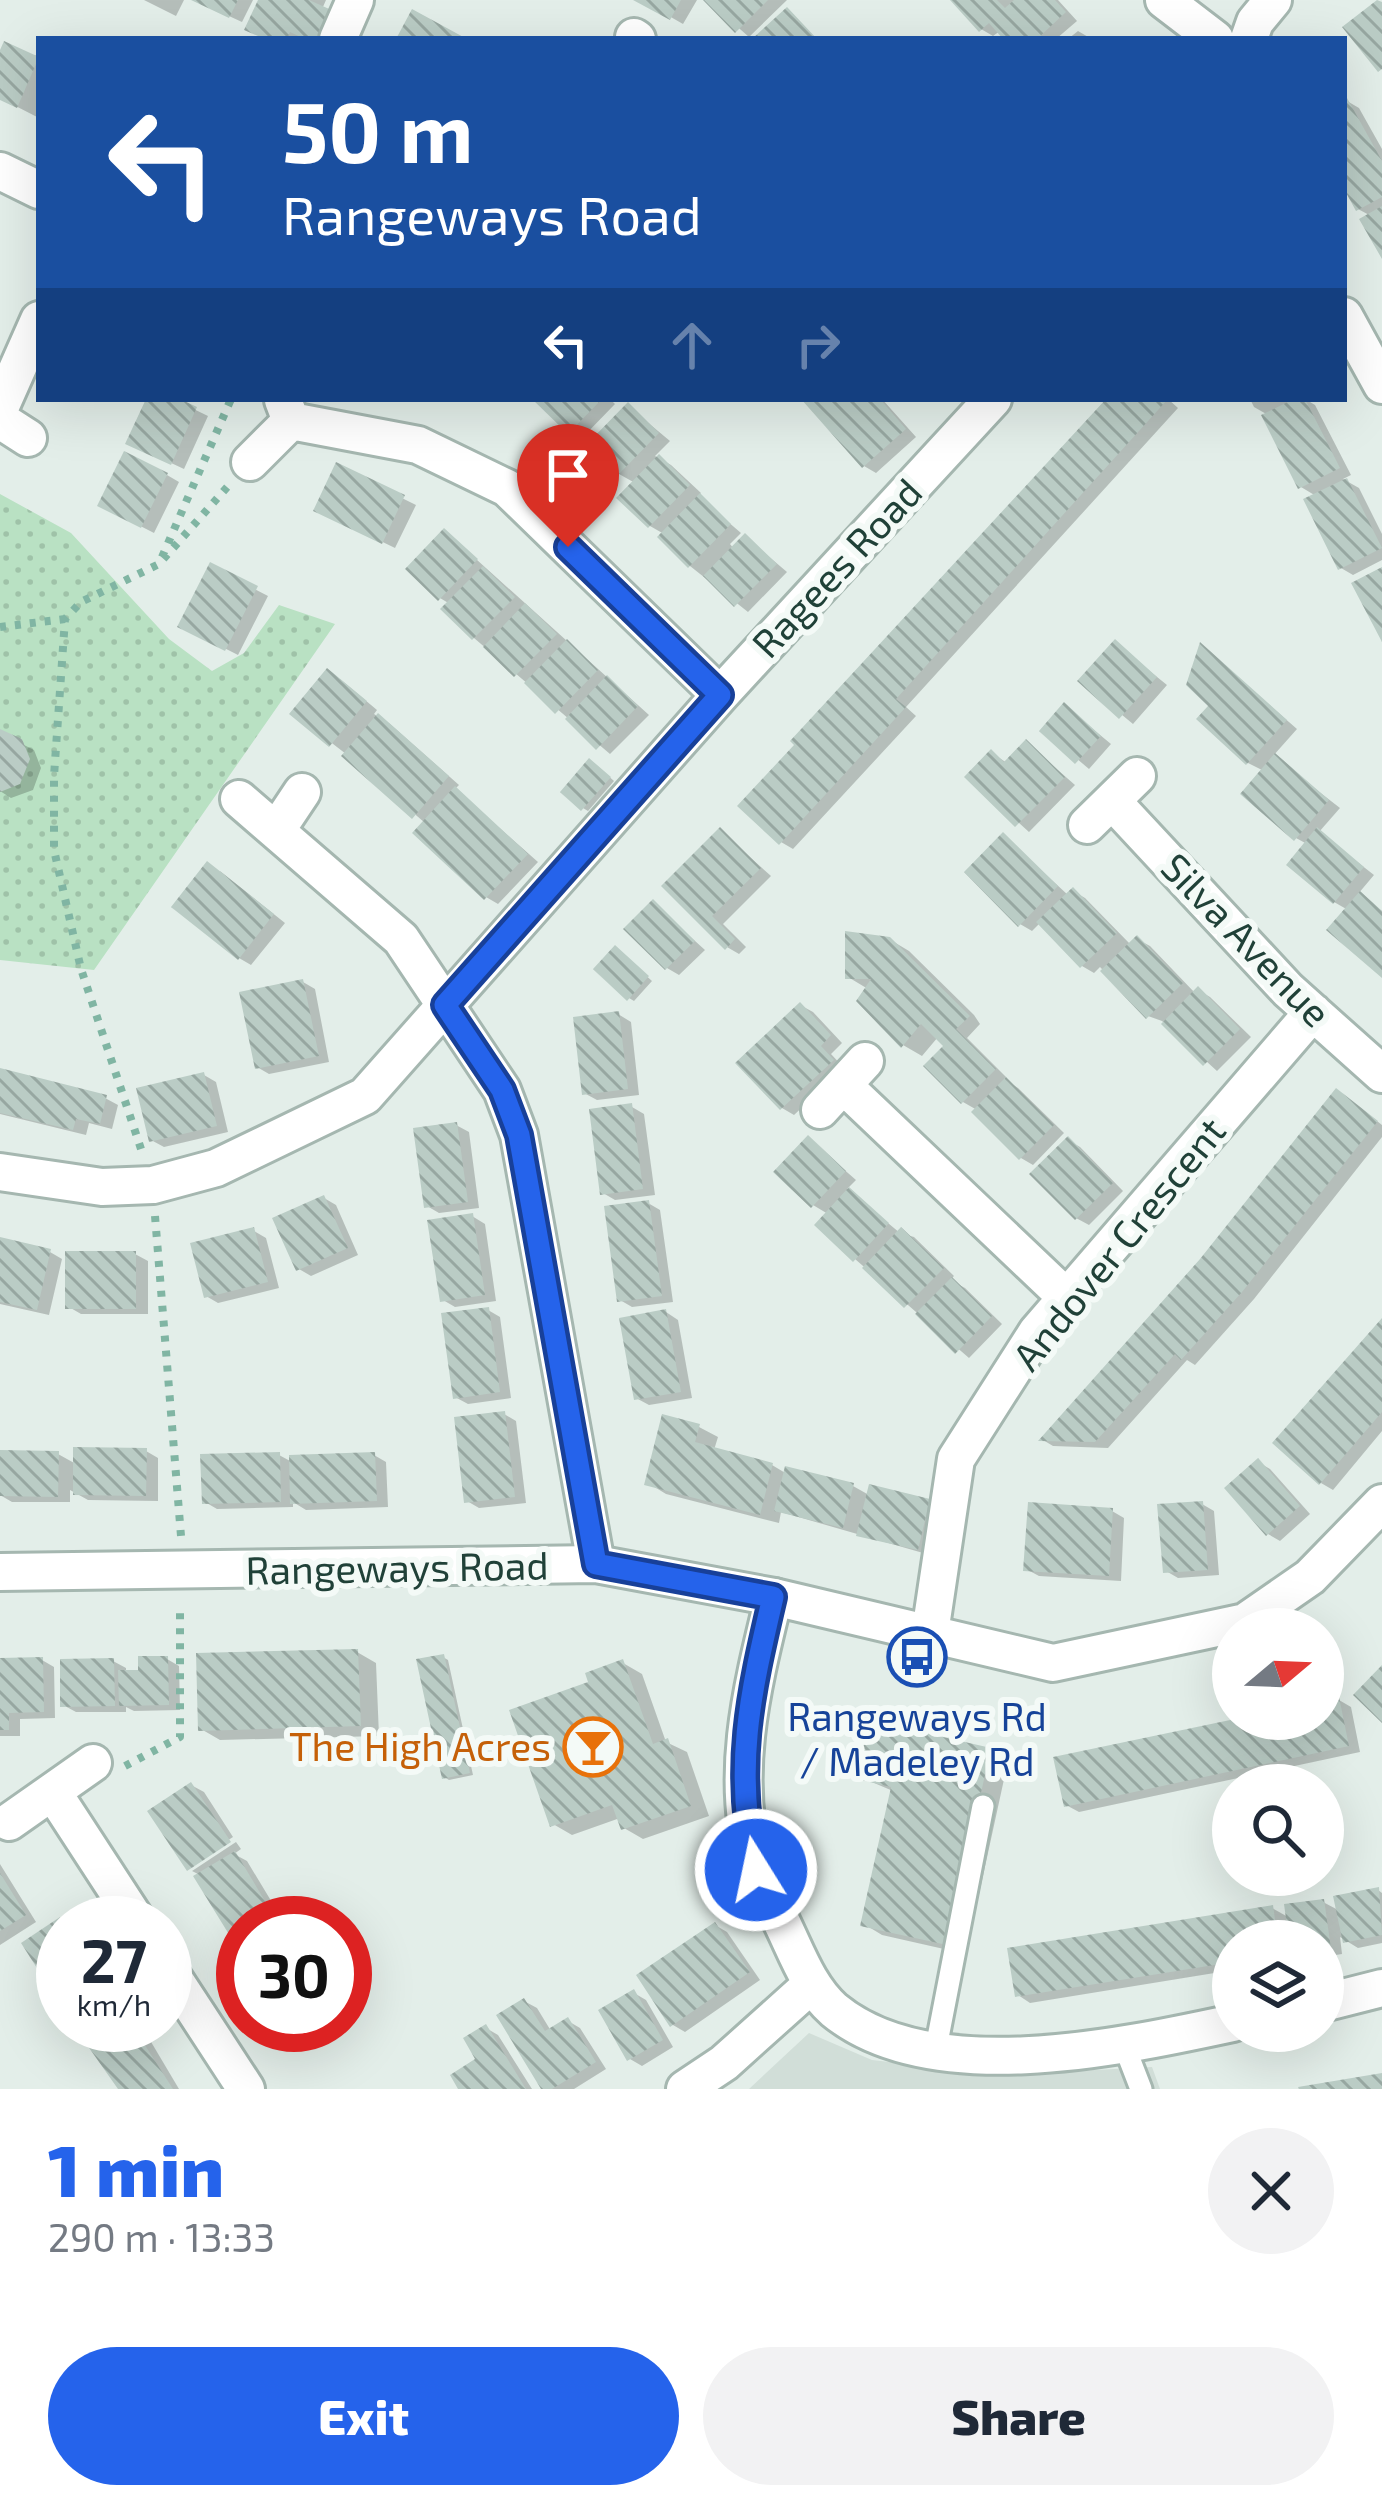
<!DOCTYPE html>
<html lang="en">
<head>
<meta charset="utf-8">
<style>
  :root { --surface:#fff; --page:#f2f2f3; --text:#1f2937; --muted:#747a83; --accent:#2563eb }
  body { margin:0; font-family:"Exo 2",sans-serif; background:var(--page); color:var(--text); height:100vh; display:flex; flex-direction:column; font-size:45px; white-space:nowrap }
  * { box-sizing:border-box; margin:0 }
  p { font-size:39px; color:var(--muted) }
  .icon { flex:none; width:66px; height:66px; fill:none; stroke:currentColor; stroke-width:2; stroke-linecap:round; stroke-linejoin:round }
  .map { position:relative; height:2089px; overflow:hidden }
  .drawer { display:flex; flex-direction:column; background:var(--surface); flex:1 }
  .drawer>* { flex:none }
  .guide { position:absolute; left:36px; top:36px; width:1311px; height:366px; border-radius:0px; box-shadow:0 12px 48px #0002; background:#1a4fa0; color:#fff; overflow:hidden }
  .needle { width:78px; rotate:71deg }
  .tools { position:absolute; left:1212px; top:1608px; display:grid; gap:24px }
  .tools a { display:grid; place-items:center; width:132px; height:132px; border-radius:50%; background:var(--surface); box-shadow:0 12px 48px #0002; font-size:60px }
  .speed { position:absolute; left:36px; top:1896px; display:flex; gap:24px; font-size:60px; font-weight:700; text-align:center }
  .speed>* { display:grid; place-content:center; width:156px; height:156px; border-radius:50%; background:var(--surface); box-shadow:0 12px 48px #0002; line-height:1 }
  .speed small { font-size:30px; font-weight:400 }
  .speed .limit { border:18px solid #d22; background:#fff; color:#111 }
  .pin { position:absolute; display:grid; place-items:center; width:102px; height:102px; color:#fff; margin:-123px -51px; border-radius:50% 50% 50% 0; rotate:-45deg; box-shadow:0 0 12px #0007 }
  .pin .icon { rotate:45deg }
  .me { position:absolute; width:132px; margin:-66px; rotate:350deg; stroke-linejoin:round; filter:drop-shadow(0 0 9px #0008) }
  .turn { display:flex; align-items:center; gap:42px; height:252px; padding:0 48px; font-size:54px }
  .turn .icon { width:156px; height:156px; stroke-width:2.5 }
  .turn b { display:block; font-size:84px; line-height:102px }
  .lanes { display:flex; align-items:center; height:114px; padding:0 48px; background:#0003; justify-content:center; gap:60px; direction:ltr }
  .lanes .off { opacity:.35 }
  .round { display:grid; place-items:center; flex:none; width:126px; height:126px; border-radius:63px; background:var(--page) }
  .overview { display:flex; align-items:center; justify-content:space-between; height:204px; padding:0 48px }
  h1 { font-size:72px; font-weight:800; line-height:90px; color:var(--accent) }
  .primary-button { display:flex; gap:24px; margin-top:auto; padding:24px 48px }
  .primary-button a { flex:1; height:138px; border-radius:72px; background:var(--accent); color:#fff; font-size:48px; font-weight:800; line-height:138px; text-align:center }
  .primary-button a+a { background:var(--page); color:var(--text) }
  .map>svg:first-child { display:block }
  .built { fill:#d1ded8 }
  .grass { fill:url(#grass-dots) }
  .shadow { fill:#0003 }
  .building { fill:url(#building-back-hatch) }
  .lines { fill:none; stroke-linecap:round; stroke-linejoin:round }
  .service-casing { stroke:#a5b7b0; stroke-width:27 }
  .minor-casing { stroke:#a5b7b0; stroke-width:42 }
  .tertiary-casing { stroke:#a5b7b0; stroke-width:42 }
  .path { stroke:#80b5a3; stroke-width:8; stroke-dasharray:6 9; stroke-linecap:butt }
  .service { stroke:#fff; stroke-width:21 }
  .minor { stroke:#fff; stroke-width:36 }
  .tertiary { stroke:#fff; stroke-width:36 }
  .route-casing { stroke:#184099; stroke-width:30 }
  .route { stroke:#2563eb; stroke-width:21 }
  .labels { text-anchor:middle; stroke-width:12; stroke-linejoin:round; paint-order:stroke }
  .street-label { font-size:39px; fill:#204138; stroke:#f4faf7 }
  .transit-label { font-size:39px; fill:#164399; stroke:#f4faf7 }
  .food-label { font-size:39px; fill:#c56008; stroke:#f4faf7; text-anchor:end }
</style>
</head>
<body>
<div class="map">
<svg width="1382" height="2089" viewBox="0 0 1382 2089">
  <defs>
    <pattern id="grass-dots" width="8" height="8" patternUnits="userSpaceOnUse" patternTransform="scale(3)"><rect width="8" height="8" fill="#b9e1c3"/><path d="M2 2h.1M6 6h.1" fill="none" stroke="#9fc2a8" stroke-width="1.8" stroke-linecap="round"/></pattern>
    <pattern id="building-back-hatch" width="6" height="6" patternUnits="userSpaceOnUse" patternTransform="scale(3)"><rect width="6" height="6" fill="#baccc5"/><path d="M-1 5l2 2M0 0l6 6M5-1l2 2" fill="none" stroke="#97a7a1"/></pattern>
  </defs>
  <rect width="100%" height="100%" fill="#e3eee9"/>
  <path class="built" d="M809 2033 872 2060 1003 2075 1152 2067 1160 2089H749Z"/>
  <path class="grass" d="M0 494 71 533 169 639 212 671 244 653 279 605 335 624 94 970 0 960Z"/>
  <path class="shadow" d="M144 0H184L176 16Z
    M194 0H253L242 22Z
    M261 0H326L309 39H268Z
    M641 0H697L683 24Z
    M707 0H787L749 37Z
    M954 0H1058L1077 21 1056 39H1007L1000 31 993 36 981 29Z
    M1078 31 1090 38 1091 39H1068Z
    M6 45 39 61V118L0 98V56Z
    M1347 101 1359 108 1382 149V253L1371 216 1358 209 1344 183Z
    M149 399H173L208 416 184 469 141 449Z
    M536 399H610L615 404 582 438Z
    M804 399H882L916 437 876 473 864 466Z
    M1110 399H1168L1178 408 906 707 916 716 793 849 781 842Z
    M1250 399H1305L1315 405 1351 475 1343 479 1359 488 1382 534V560L1353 575 1341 568 1316 496 1301 487 1268 415 1254 407Z
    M628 406 670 441 655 456 671 465 701 493 698 496 741 533 730 544 734 549 746 537 787 572 748 612 690 566 661 537 664 534 650 526 635 483 619 474 590 446Z
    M337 466 416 505 395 548 329 516Z
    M167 475 179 482 154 533 113 512Z
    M445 531 649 715 610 754 474 638 450 604 440 598Z
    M211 566 268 596 238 655 181 626Z
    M1115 643 1167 685 1133 724 1081 681Z
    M1202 646 1297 729 1273 756 1340 808 1319 832 1374 875 1358 894 1382 911V974L1348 910 1334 902 1307 844 1296 838 1264 771 1248 763 1212 705Z
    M340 679 377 710 374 714 390 724 459 785 455 789 538 862 498 904 486 897 425 823 346 754 293 713Z
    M1065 706 1111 744 1089 769 1043 730Z
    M0 733 34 750 41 768 33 790 11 798 0 791Z
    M1027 743 1075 785 1029 832 968 777 992 753 1007 763Z
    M595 764 614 781 588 811 583 808Z
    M720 830 771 876 723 924 746 947 739 954 727 947 665 886Z
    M1004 836 1068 895 1073 891 1085 898 1131 945 1137 939 1150 946 1195 993 1198 990 1210 997 1251 1037 1217 1071 1162 1021 1148 1016 1100 967 1094 973 1082 966 1040 923 1032 931 1020 924Z
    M220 871 285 923 251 965 239 958Z
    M653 903 705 950 679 975 667 968Z
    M889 939 909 951 974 1015 980 1024 967 1038 1006 1077 1004 1079 1018 1088 1064 1133 1033 1165 1021 1158 977 1110 963 1102 947 1046 938 1037 922 1056 903 1045 868 989 848 977Z
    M620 952 652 981 634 1001 629 998Z
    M303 982 315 989 329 1062 269 1074 257 1067Z
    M800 1005 813 1012 842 1043 831 1054 844 1068 794 1115 782 1108Z
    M618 1014 631 1022 639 1095 597 1100 584 1093Z
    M0 1072 105 1098 118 1105 112 1129 89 1123 86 1135 0 1114Z
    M204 1075 216 1082 228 1132 164 1147 151 1140Z
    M1349 1099 1382 1125V1137L1254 1299 1195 1365 1187 1360 1108 1448 1053 1446 1043 1440Z
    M632 1107 644 1114 655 1195 615 1200 603 1193Z
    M456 1125 469 1132 479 1208 439 1213 427 1206Z
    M809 1139 856 1180 847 1189 900 1233 914 1237 954 1276 950 1280 965 1288 1002 1324 969 1358 855 1259 828 1214 813 1205Z
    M1068 1140 1080 1147 1123 1191 1089 1225 1076 1218Z
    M324 1198 336 1205 358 1255 311 1276 299 1269Z
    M648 1203 660 1210 673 1302 632 1307 620 1300Z
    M472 1216 485 1224 496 1301 455 1307 443 1300Z
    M254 1231 266 1238 279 1288 218 1303 206 1296Z
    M0 1240 50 1252 62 1259 49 1315 0 1304Z
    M135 1254 148 1261V1314H81L69 1307Z
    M488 1310 500 1317 511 1398 468 1404 455 1397Z
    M666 1312 678 1320 692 1398 649 1405 636 1398Z
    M1382 1322V1431L1333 1490 1321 1483Z
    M504 1414 516 1421 526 1503 479 1508 467 1501Z
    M699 1427 718 1437 714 1450 772 1465 787 1474 853 1486 869 1495 929 1501 941 1508 930 1555 781 1512 779 1523 666 1494 648 1483Z
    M146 1451 158 1458V1501L88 1500 70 1490V1502H12L0 1495V1453L58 1454 76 1464Z
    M279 1455 292 1462 374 1455 386 1462 388 1507 306 1510 293 1502V1507L217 1509 205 1502Z
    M1258 1462 1270 1469 1310 1514 1280 1541 1268 1534Z
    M1202 1504 1214 1511 1219 1575 1178 1578 1166 1571Z
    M1112 1511 1124 1518 1121 1581 1039 1576 1026 1569Z
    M357 1652 376 1663 379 1736 220 1740 201 1729Z
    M443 1657 448 1660 473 1775 449 1780 444 1777Z
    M167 1659 179 1666 180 1710 134 1711 126 1707V1712H76L63 1705 113 1661 126 1668V1673H141Z
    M42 1660 54 1667 55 1718 20 1719V1736H0V1661Z
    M623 1663 642 1674 666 1742 687 1752 709 1816 643 1839 624 1828 620 1818 572 1835 553 1824Z
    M1339 1700 1351 1707 1360 1752 1079 1812 1066 1805 1250 1719H1323V1703Z
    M990 1751 1008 1761 966 1954 882 1935 864 1924 893 1791 860 1777Z
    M191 1785 204 1792 233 1837 190 1865V1869H189Z
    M236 1842 241 1849 234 1854 247 1861 282 1919 274 1923H243V1941L232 1934 200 1875 192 1871Z
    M0 1864 36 1922 0 1945Z
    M1378 1890 1382 1893V1943L1358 1948 1340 1937 1342 1954 1323 1957V1941H1233V1970L1030 2003 1018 1995 1272 1908 1288 1917 1323 1902 1340 1911Z
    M715 1925 727 1932 760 1980 685 2032 673 2025Z
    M634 1993 646 2000 673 2047 642 2066 630 2059Z
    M524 2001 537 2008 551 2031 568 2021 580 2028 606 2069 574 2089H545Z
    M77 2025H141L179 2089H122Z
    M486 2028 498 2035 532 2089H461L479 2060Z"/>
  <path class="building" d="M191 0H238L229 18Z
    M258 0H309L336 12 324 39H305L290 32 287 39H265L244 30Z
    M633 0H681L670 20Z
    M703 0H768L735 33Z
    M950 0H997L1005 8 1014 0H1055L1066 12 1037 39H1003L989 23 979 32Z
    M1377 0 1382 2V69L1378 72 1342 27Z
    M787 7 817 39H752Z
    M412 9 467 39H396Z
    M4 41 39 57 17 108 0 100V50Z
    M1347 98 1382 161V197L1356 211 1344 189Z
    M1382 206V259L1359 219Z
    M146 399H180L197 407 171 465 125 444Z
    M532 399H602L568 434Z
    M801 399H880L906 429 862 468Z
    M1106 399H1168L896 699 906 707 779 845 737 806 794 745 790 741Z
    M1294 399H1305L1340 468 1298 489 1261 415Z
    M628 402 659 433 617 476 585 446Z
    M124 451 168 473 141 528 97 506Z
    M659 454 690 485 648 528 616 498Z
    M336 462 405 495 382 544 313 511Z
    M1347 478 1382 548 1338 570 1303 499Z
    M700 493 731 524 688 568 657 537Z
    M444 528 478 559 438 601 405 569Z
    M745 533 777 564 734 607 703 576Z
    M210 562 258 586 225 651 177 627Z
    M483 566 515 597 472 640 440 609Z
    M1382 567V642L1351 583Z
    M525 603 557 634 514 677 483 647Z
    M567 639 598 670 555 714 524 683Z
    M1115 639 1157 677 1119 719 1077 681Z
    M1200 642 1287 720 1246 765 1196 719 1208 706 1186 685Z
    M327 668 367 701 329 747 289 714Z
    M607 675 638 706 596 750 565 719Z
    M1064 702 1101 736 1075 764 1039 731Z
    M378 713 449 776 412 819 341 756Z
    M0 729 22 739 30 759 20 784 0 792Z
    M1026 739 1065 777 1015 827 964 777 991 749 1004 762Z
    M1275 753 1329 800 1294 841 1240 794Z
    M589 758 611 777 581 811 560 792Z
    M455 786 528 854 484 900 412 833Z
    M720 827 761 868 712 916 735 939 725 950 661 886Z
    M1317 827 1364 867 1333 904 1286 865Z
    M1003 832 1058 886 1018 927 964 872Z
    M207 861 274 914 238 960 171 907Z
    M1073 887 1117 933 1080 968 1036 922Z
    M1360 891 1382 911V978L1326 930Z
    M653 899 695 941 665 970 623 929Z
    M845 931 890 937 970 1016 956 1029 996 1069 961 1104 923 1066 943 1046 921 1024 901 1048 856 1001 871 979H845Z
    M1137 935 1183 983 1146 1019 1100 971Z
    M615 945 649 976 627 1001 593 969Z
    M303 979 319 1056 255 1069 239 992Z
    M1198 986 1240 1029 1203 1066 1161 1024Z
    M800 1002 831 1035 821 1046 834 1060 780 1110 735 1063Z
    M619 1011 628 1089 582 1095 573 1017Z
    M0 1068 107 1095 100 1124 76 1119 73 1130 0 1113Z
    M204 1072 217 1126 149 1142 136 1088Z
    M1006 1077 1054 1125 1019 1160 971 1112Z
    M1336 1088 1378 1121 1242 1292 1181 1360 1175 1354 1095 1442 1038 1441 1200 1259Z
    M632 1103 643 1189 600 1195 589 1109Z
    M457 1122 468 1202 424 1208 413 1128Z
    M808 1135 846 1171 811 1208 773 1172Z
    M1068 1136 1113 1183 1075 1220 1029 1174Z
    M849 1187 889 1223 853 1262 814 1225Z
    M324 1195 348 1248 296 1271 272 1218Z
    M649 1200 662 1296 617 1302 604 1206Z
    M473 1213 485 1295 440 1302 427 1220Z
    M254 1227 268 1282 204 1298 190 1243Z
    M901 1227 944 1268 904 1308 862 1268Z
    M0 1237 51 1249 37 1310 0 1302Z
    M65 1251H136V1309H65Z
    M952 1277 992 1316 955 1354 915 1314Z
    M489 1307 500 1392 453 1399 441 1313Z
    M666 1309 681 1392 634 1400 619 1318Z
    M1382 1318V1412L1319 1485 1272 1443Z
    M505 1411 515 1497 464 1503 454 1417Z
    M662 1414 700 1424 695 1442 773 1463 760 1515 644 1485Z
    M73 1447 147 1448 146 1496 73 1495Z
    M0 1450 59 1451 58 1497 0 1496Z
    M280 1452 281 1502 202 1504 200 1454Z
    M375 1452 377 1501 290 1504 289 1455Z
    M1258 1458 1300 1506 1266 1536 1224 1488Z
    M785 1466 854 1483 843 1528 774 1511Z
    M869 1484 930 1499 918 1550 856 1536Z
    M1203 1501 1208 1570 1163 1573 1157 1504Z
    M1028 1502 1113 1508 1109 1576 1023 1571Z
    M358 1649 361 1726 198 1731 196 1653Z
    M444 1654 470 1773 442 1779 416 1659Z
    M138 1656H168L169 1705 119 1706 118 1670H138Z
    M43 1657 44 1712 9 1713V1730H0V1658Z
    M114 1658 115 1706 60 1707V1659Z
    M623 1659 653 1744 668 1738 691 1806 621 1830 612 1805 550 1827 509 1710 588 1682 585 1673Z
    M1382 1665V1723L1353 1695Z
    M1339 1697 1349 1746 1064 1807 1053 1757 1235 1719H1323V1700Z
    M869 1720 991 1748 947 1945 860 1926 891 1787 857 1779Z
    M191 1782 231 1842 187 1871 147 1811Z
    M235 1851 271 1911 252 1923H243V1928L230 1936 193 1876Z
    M0 1873 26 1915 0 1931Z
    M1379 1887 1382 1935 1343 1943 1333 1896Z
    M1324 1899 1331 1949 1323 1950V1941H1289L1284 1904Z
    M1273 1905 1278 1941H1233V1962L1015 1997 1007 1948Z
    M60 1917 63 1922V2009L21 1943Z
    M715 1922 750 1972 670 2027 636 1975Z
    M634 1989 663 2040 627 2061 598 2010Z
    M524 1998 545 2031 568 2017 596 2062 552 2089H541L496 2015Z
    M486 2024 526 2089H458L450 2075 475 2059 463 2038Z
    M73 2025H132L173 2089H118Z
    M1382 2073V2089H1299L1298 2087Z"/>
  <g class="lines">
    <defs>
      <path id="service" d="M1124 2045 1141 2089
        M935 2053 983 1806"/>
      <path id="minor" d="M1164 0 1215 39
        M634 37 637 39
        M338 39 355 0
        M1249 39 1255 22 1273 0
        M0 171 39 190
        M1344 316 1382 385
        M0 408 39 320
        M0 420 28 438
        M291 421 418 445 507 488 720 695
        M250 462 291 421 283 400
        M239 799 401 939 502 1090 519 1135 596 1564
        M1113 802 1288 990 1382 1074
        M1087 825 1137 776
        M276 831 302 792
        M843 1085 1067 1298
        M820 1110 865 1061
        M0 1172 102 1187 153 1185 216 1168 365 1096 720 695 993 399
        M774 1597C753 1683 728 1778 756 1867 762 1887 774 1906 783 1925 797 1954 809 1988 834 2010 930 2089 1121 2047 1233 2023
        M930 1633 956 1459 1037 1332 1313 1012
        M54 1794 138 1923
        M9 1822 93 1763
        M165 1965 246 2089
        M1323 2003 1382 1988
        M685 2089 724 2063 812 1984"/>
      <path id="tertiary" d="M0 1572 596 1564 774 1597 1053 1663 1245 1622 1310 1577 1382 1503"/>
    </defs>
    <use href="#service" class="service-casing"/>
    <use href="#minor" class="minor-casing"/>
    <use href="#tertiary" class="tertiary-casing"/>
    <path class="path" d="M162 557 231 399
      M0 627 65 619
      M141 1149 81 969 54 850V776L65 619 81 602 159 564 229 485
      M155 1216 181 1536
      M125 1766 180 1737V1605"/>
    <use href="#service" class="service"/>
    <use href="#minor" class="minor"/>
    <use href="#tertiary" class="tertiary"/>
  </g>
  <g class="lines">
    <defs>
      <path id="route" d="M568 547 720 695 445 1005 502 1090 519 1135 596 1564 773 1597C750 1695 733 1769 756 1870"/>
    </defs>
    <use href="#route" class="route-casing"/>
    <use href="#route" class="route"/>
  </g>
  <defs>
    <symbol id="bus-ring" viewBox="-11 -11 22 22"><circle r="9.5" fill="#f4faf7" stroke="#1a4fb4" stroke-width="1.5"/><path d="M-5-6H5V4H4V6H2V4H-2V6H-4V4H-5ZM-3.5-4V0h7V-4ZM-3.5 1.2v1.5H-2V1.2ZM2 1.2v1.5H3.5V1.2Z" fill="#1a4fb4"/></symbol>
    <symbol id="bar-ring" viewBox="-11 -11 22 22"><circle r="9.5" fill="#f4faf7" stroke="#e8710a" stroke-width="1.5"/><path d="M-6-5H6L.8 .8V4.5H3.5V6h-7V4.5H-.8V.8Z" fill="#e8710a"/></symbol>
  </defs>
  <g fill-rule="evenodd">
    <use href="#bus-ring" x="884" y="1624" width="66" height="66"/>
    <use href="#bar-ring" x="560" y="1714" width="66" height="66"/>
  </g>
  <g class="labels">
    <g class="street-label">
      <text transform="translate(837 568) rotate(-47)" y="14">Ragees Road</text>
      <text transform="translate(1246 940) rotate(46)" y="14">Silva Avenue</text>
      <text transform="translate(1119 1244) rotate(-51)" y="14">Andover Crescent</text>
      <text transform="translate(397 1568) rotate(-1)" y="14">Rangeways Road</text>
    </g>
    <g class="transit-label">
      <text x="917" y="1731">Rangeways Rd<tspan x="917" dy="45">/ Madeley Rd</tspan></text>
    </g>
    <g class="food-label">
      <text x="551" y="1761">The High Acres</text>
    </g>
  </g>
</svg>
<div class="tools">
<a><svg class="needle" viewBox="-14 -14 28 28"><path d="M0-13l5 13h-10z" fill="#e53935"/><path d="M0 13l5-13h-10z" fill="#747a83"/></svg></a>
<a><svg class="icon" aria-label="search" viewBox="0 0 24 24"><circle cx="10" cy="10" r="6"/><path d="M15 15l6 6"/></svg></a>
<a><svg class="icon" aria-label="layers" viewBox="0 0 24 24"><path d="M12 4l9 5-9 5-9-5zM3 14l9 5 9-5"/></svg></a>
</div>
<div class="speed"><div>27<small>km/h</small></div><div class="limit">30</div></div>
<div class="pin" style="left:568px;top:547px;background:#d93025"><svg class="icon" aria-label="arrive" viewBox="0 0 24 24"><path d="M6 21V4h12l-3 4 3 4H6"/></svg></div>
<svg class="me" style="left:756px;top:1870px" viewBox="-20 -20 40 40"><circle r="17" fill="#2563eb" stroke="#fff" stroke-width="3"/><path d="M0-11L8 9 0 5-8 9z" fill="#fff"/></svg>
<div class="guide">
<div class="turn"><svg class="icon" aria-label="left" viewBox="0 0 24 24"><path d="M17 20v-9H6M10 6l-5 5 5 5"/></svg><div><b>50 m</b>Rangeways Road</div></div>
<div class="lanes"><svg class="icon" aria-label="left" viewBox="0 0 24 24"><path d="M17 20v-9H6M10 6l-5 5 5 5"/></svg><svg class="icon off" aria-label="ahead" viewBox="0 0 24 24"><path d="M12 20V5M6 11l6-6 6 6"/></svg><svg class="icon off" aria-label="right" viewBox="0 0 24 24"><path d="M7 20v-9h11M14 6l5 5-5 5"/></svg></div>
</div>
</div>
<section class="drawer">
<div class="overview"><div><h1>1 min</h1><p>290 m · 13:33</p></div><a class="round"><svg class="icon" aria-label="close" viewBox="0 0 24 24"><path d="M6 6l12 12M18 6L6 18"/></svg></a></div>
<div class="primary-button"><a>Exit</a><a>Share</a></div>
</section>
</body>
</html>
